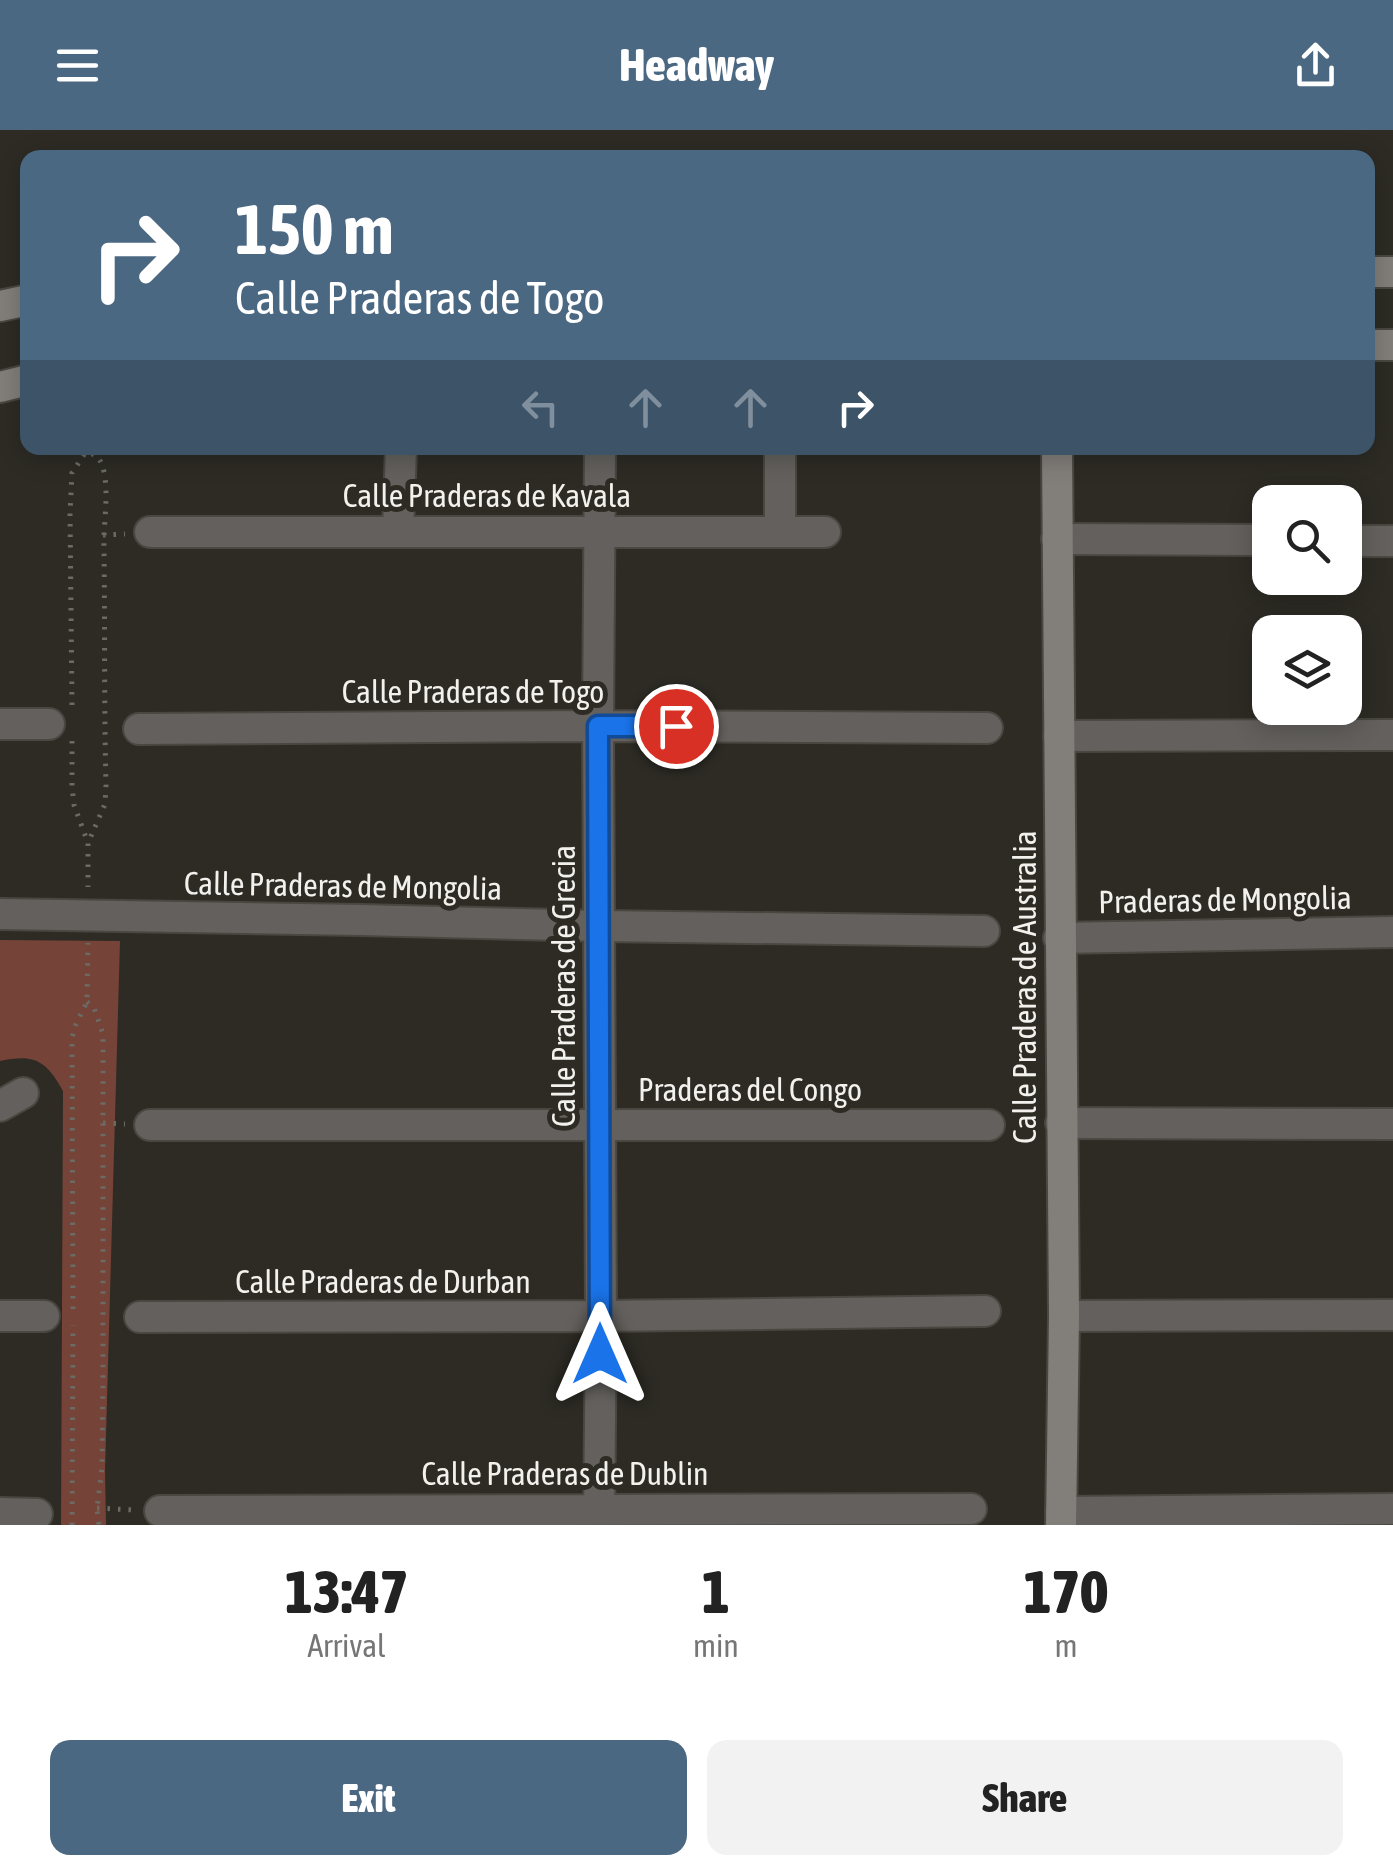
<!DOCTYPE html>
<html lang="en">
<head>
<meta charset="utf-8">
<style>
  :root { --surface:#fff; --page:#f2f2f2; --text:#222; --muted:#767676; --accent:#4b6883 }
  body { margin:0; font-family:"Asap Condensed",sans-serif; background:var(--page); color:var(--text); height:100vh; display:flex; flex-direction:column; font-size:38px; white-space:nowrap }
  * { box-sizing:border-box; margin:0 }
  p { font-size:32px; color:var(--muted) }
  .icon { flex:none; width:55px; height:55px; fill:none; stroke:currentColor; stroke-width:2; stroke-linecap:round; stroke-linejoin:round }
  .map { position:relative; height:1395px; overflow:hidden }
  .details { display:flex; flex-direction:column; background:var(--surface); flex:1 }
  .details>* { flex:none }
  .hud { position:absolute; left:20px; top:20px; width:1355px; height:305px; border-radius:20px; box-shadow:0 5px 25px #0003; background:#4b6883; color:#fff; overflow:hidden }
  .tools { position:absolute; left:1252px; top:355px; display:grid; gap:20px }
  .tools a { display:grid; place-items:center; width:110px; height:110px; border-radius:20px; background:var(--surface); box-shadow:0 5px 25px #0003; font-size:50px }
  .pin { position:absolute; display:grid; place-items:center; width:85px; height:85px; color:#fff; margin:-42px; border:5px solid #fff; border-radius:50%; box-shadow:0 2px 10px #0007 }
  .me { position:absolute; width:110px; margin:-55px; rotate:0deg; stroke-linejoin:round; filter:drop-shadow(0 0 8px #0008) }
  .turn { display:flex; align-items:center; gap:35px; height:210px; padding:0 50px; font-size:45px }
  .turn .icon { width:130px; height:130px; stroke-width:2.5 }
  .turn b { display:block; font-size:70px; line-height:85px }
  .lanes { display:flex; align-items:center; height:95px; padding:0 50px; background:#0003; justify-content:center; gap:50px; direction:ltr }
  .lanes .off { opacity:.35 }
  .eta { display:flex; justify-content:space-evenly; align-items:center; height:170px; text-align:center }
  .eta b { font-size:60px; font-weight:800; line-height:70px }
  .cta { display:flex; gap:20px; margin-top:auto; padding:20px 50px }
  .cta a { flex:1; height:115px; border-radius:20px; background:var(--accent); color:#fff; font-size:40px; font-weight:800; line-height:115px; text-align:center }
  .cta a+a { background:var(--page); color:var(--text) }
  header { display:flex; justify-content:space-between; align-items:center; height:130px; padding:0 50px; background:var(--accent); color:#fff; font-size:45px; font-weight:800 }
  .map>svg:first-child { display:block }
  .green { fill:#754338 }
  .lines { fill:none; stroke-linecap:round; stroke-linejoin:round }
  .street-casing { stroke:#494740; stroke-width:34 }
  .secondary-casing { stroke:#494740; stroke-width:34 }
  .path { stroke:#6c6a64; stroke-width:5; stroke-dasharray:2.5 8; stroke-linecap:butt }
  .street { stroke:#63605d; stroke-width:30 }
  .secondary { stroke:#827e7a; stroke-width:30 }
  .route-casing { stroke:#114b97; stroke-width:25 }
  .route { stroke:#1a73e8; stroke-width:18 }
  .labels { text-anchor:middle; stroke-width:10; stroke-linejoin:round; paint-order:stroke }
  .street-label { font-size:32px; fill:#f2f1ed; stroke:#2d2b24 }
</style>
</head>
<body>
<header><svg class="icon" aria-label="menu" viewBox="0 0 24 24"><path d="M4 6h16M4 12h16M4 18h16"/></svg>Headway<svg class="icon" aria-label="share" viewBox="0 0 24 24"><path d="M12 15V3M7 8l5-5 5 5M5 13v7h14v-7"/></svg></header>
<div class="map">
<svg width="1393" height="1395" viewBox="0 0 1393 1395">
  <rect width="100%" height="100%" fill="#2d2b24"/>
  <path class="green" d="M0 810 120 811 105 1341 106 1395H61L63 961C46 930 34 924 0 931Z"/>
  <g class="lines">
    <defs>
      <path id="street" d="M398 401 401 318
        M150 402H825
        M780 402V318
        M1057 409 1270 410
        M1345 411H1393
        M0 594H49
        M139 599 598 596 987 598
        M1059 606 1393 605
        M0 784 361 790 600 796 984 801
        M1059 808 1393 802
        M0 976 23 963
        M1061 993 1393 994
        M150 995H989
        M0 1186H44
        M1064 1186 1393 1185
        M140 1187 601 1186 985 1181
        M160 1381 971 1379
        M1061 1382 1393 1379
        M0 1383 37 1384
        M599 1395 601 1186 598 596 600 318"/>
      <path id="secondary" d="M1368 142H1393
        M0 176 28 170
        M1368 215H1393
        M0 257 28 250
        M1057 318 1064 1186 1061 1395"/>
    </defs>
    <use href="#street" class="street-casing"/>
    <use href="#secondary" class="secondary-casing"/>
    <path class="path" d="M103 405 125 404
      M72 575 70 383 72 343 85 323C98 323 101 330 104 342 109 367 103 395 104 420 105 498 104 577 106 655L105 674 88 713
      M72 611V656L74 675 88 713V757
      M87 872 94 878 103 904V1246L102 1338 97 1378 99 1395
      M103 993 125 994
      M73 1179 72 908 76 894 87 872 88 813
      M97 1378 134 1380
      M72 1395 73 1195"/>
    <use href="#street" class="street"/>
    <use href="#secondary" class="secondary"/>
  </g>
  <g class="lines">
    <defs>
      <path id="route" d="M600 1224 598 596H676"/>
    </defs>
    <use href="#route" class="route-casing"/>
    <use href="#route" class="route"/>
  </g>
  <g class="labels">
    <g class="street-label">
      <text x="487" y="377">Calle Praderas de Kavala</text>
      <text x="473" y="573">Calle Praderas de Togo</text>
      <text transform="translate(343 756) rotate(1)" y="11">Calle Praderas de Mongolia</text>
      <text transform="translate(1225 770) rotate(-1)" y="11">Praderas de Mongolia</text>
      <text transform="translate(564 856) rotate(-90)" y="11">Calle Praderas de Grecia</text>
      <text transform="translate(1025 857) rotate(-90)" y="11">Calle Praderas de Australia</text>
      <text x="750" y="971">Praderas del Congo</text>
      <text x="383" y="1163">Calle Praderas de Durban</text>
      <text x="565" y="1355">Calle Praderas de Dublin</text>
    </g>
  </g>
</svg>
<div class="tools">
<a><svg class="icon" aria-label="search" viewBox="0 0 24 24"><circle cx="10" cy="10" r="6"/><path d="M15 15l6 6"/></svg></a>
<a><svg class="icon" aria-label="layers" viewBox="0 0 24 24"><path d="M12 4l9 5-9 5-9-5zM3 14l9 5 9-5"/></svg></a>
</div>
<div class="pin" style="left:676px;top:596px;background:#d93025"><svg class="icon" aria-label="arrive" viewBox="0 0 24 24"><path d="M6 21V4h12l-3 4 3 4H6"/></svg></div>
<svg class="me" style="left:600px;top:1224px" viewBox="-20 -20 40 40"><path d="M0-17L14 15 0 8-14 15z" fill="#1a73e8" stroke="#fff" stroke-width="4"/></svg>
<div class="hud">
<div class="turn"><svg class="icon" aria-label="right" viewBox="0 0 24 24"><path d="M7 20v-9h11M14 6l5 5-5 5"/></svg><div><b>150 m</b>Calle Praderas de Togo</div></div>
<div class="lanes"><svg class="icon off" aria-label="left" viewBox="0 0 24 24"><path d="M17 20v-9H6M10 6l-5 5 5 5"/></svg><svg class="icon off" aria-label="ahead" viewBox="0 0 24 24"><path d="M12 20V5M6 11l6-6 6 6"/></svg><svg class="icon off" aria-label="ahead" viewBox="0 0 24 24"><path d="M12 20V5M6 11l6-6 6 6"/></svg><svg class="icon" aria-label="right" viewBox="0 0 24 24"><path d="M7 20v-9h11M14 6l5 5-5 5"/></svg></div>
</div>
</div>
<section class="details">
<div class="eta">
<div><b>13:47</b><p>Arrival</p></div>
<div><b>1</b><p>min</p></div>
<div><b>170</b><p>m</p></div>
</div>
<div class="cta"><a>Exit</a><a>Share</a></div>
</section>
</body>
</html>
